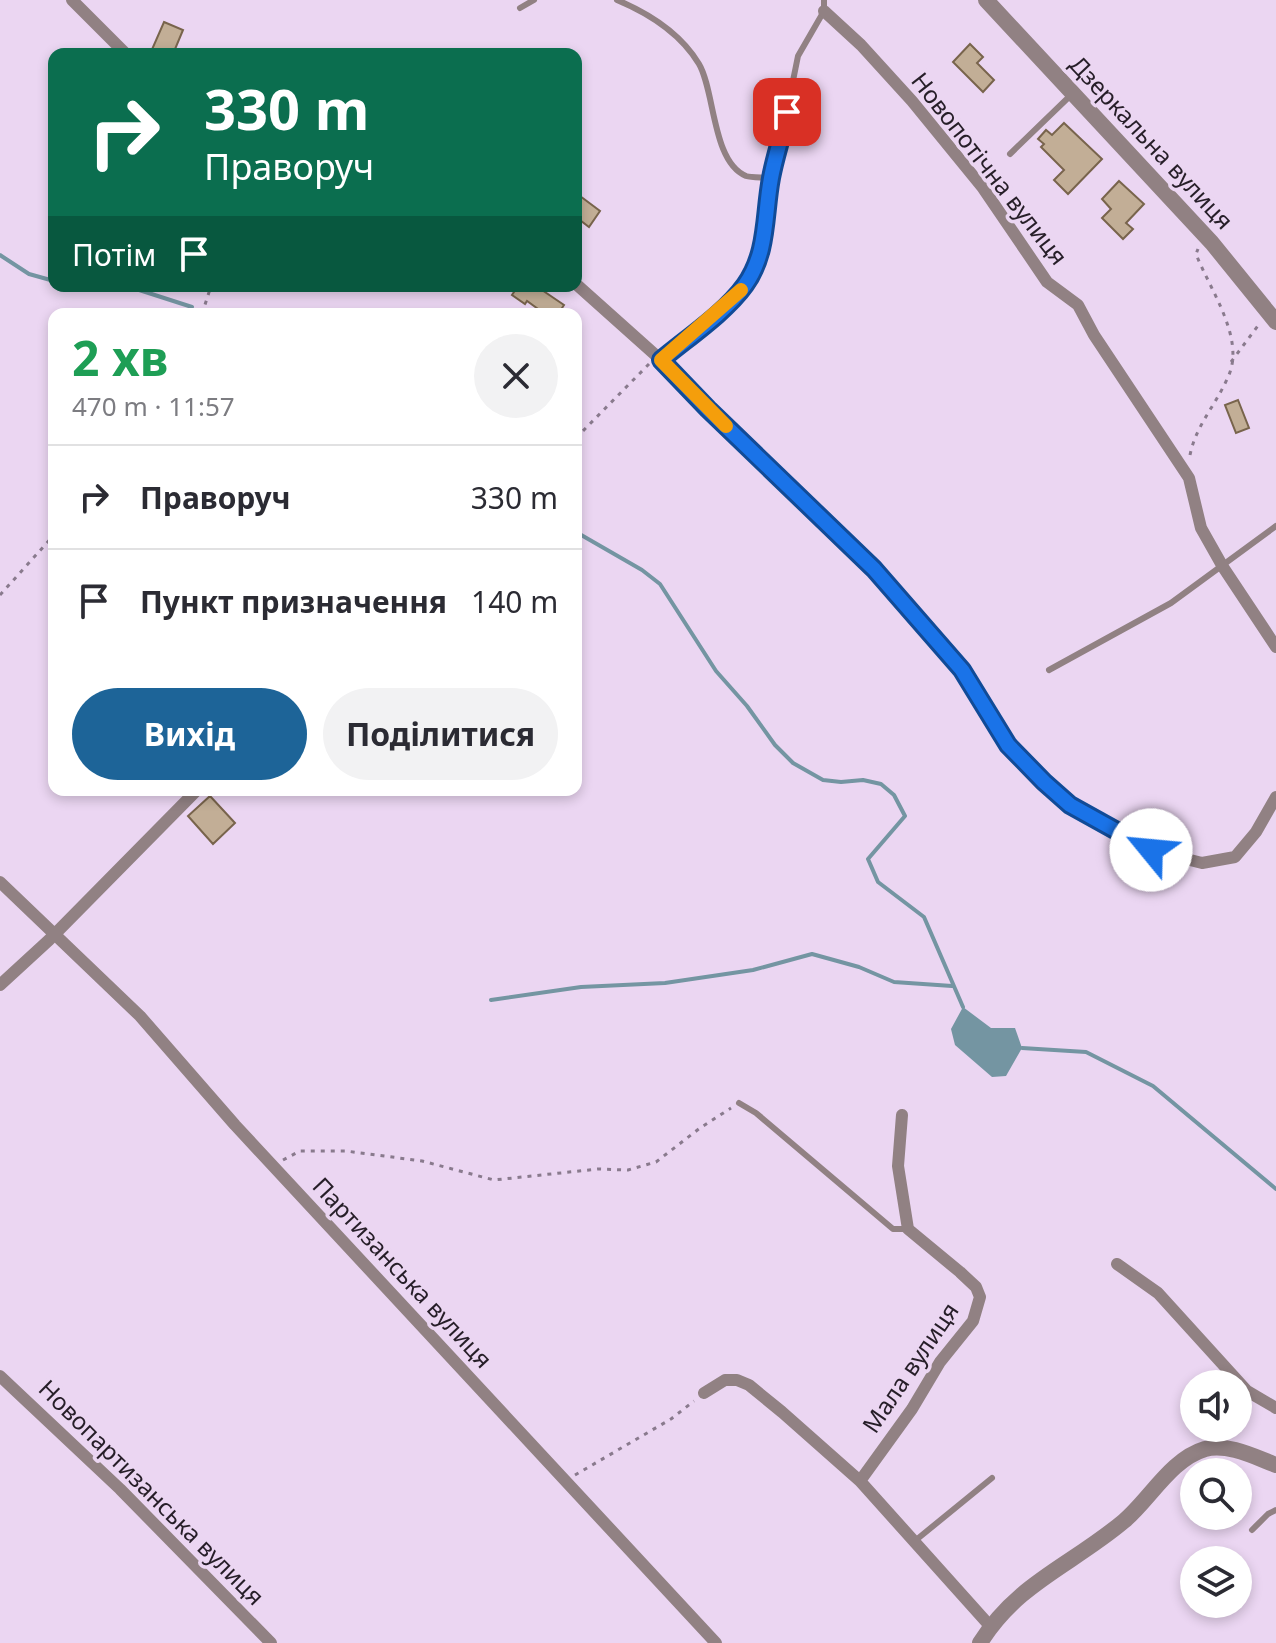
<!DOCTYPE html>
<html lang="uk">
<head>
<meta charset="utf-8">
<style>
  :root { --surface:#fff; --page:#f2f2f3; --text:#2b2b33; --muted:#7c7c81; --line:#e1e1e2; --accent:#1d6498 }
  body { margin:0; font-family:"Noto Sans",sans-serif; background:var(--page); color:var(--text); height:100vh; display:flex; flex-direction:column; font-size:30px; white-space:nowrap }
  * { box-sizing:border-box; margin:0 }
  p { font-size:26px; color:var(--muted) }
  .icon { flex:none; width:44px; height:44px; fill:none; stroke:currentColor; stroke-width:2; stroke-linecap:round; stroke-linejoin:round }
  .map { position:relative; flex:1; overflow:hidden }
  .details { position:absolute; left:48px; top:308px; width:534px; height:488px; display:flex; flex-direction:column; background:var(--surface); border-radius:16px; box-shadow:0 4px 12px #0003 }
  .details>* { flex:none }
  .top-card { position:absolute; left:48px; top:48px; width:534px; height:244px; border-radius:16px; box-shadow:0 4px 12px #0003; background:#0b6e4f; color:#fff; overflow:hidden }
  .controls { position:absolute; left:1180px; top:1370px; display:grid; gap:16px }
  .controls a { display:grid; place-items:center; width:72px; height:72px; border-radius:50%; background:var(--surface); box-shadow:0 4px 12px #0003; font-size:40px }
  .pin { position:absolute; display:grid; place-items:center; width:68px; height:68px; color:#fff; margin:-34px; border-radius:16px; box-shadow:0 4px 12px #0006 }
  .me { position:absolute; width:88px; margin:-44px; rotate:298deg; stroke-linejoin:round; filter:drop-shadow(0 0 6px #0008) }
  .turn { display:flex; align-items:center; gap:28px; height:168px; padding:0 24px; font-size:36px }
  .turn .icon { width:104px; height:104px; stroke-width:2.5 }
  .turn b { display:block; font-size:56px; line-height:68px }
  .then { display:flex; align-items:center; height:76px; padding:0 24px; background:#0003; gap:16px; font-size:30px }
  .round { display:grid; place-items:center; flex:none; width:84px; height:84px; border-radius:42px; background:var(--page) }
  .headline { display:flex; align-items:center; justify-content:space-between; height:136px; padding:0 24px }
  h1 { font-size:48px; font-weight:700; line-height:60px; color:#1e9e55 }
  .button { display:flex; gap:16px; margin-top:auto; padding:16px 24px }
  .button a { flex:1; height:92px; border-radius:48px; background:var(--accent); color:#fff; font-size:32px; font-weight:700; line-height:92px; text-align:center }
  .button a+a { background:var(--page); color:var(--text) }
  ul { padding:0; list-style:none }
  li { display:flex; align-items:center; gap:24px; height:104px; padding:0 24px; border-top:2px solid var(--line) }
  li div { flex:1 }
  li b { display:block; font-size:30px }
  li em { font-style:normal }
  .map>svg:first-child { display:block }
  .water { fill:#7495a2 }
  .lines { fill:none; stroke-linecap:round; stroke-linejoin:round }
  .stream { stroke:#7495a2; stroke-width:4 }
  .building { fill:#c2ae96; stroke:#78644c; stroke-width:2 }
  .path { stroke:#897a8d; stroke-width:3; stroke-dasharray:4 6; stroke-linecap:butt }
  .service { stroke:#918183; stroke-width:6 }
  .minor { stroke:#918183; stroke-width:12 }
  .tertiary { stroke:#918183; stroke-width:16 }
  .route-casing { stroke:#114b97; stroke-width:20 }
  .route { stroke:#1a73e8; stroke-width:14 }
  .slow { stroke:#f59e0b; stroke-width:14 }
  .labels { text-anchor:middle; stroke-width:7; stroke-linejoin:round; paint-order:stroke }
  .street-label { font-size:24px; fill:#261e28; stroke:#ebd6f2 }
</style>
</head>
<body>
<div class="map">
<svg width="1276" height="1643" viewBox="0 0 1276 1643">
  <rect width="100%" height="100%" fill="#ebd6f2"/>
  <path class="water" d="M963 1007 991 1028H1015L1022 1048 1006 1076 992 1077 955 1045 951 1029Z"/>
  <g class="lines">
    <path class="stream" d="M0 255 29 274 54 281
      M71 286 81 289 133 288 192 307
      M207 312 216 314
      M576 532 642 570 660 584 716 671 747 706 775 745 793 763 823 780 841 782 863 780 881 784 894 795 905 816 868 859 878 882 924 917 963 1007
      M491 1000 581 987 665 983 753 970 812 954 859 967 894 982 952 986
      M1022 1048 1086 1052 1153 1086 1276 1189"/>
  </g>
  <path class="building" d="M164 22 183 30 173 54H150Z
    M970 44 983 57 977 63 994 80 983 92 953 62Z
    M1064 123 1102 159 1068 194 1054 180 1064 170 1041 147 1044 144 1038 139 1046 130 1052 135Z
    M1119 181 1144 204 1126 223 1133 229 1123 239 1102 218 1111 209 1102 199Z
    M576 193 600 211 589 227 576 217Z
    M518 286H536L564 305 558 314H545L527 301 525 304 512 295Z
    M1238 400 1249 428 1236 433 1225 405Z
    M210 796 235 823 213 844 188 816Z"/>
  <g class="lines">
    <path class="path" d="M202 314 211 286
      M1231 362 1260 323
      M576 438 649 364
      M1190 455C1196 425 1216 405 1228 377 1246 339 1210 290 1196 254L1198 249
      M0 595 54 535
      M283 1160 300 1151H346L422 1161 494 1180 598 1169 628 1170 656 1162 700 1128 731 1108
      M575 1475 671 1419 694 1401"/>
    <path class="service" d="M617 0C648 13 681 34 699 64 715 91 712 162 746 176 752 178 763 177 771 178
      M520 8 534 0
      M1010 154 1071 95
      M661 360 727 304 744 287 757 265 766 227 771 178 781 140 798 56 824 11V0
      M1049 670 1171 603 1276 526
      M739 1103 756 1113 893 1229H908
      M1238 1402 1247 1391
      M1210 1444 1216 1428
      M1252 1530 1268 1514 1276 1510
      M916 1540 992 1478"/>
    <path class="minor" d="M72 0 126 54
      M824 11 861 45 912 101 983 188 1047 282 1078 305 1094 335 1189 478 1201 528 1223 567 1276 647
      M576 284 661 360 708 409 874 569 962 670 1008 745 1070 805 1151 850 1202 863 1235 857 1256 832 1276 797
      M0 882 140 1016 235 1125 716 1643
      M0 985 49 940 197 790
      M1117 1264 1158 1293 1247 1391 1276 1408
      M0 1376 120 1489 271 1643
      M704 1393 725 1380H737L749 1385 782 1412 860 1481 990 1626
      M860 1481 912 1409 940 1362 973 1321 980 1297 976 1287 960 1272 908 1229 898 1166 902 1115"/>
    <path class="tertiary" d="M986 0 1212 243 1276 322
      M980 1643C1017 1583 1072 1565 1124 1521 1150 1499 1171 1459 1205 1449 1228 1443 1255 1457 1276 1465"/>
  </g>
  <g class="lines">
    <defs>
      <path id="route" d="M787 112C783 134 775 156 771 178 764 215 768 253 745 285 725 313 687 338 661 360L708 409 874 569 962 670 1008 745 1044 782 1070 805 1151 850"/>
    </defs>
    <use href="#route" class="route-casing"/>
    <use href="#route" class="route"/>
    <path class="slow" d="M726 426 661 360 741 290"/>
  </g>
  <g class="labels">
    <g class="street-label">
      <text transform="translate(1151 143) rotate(47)" y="8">Дзеркальна вулиця</text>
      <text transform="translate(989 169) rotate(52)" y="8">Новопотічна вулиця</text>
      <text transform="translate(402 1273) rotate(47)" y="8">Партизанська вулиця</text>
      <text transform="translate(911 1368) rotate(-56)" y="8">Мала вулиця</text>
      <text transform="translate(151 1493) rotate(45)" y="8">Новопартизанська вулиця</text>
    </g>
  </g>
</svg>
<div class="controls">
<a><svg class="icon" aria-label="sound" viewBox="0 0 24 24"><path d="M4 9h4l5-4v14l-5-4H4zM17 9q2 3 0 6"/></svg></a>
<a><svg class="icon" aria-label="search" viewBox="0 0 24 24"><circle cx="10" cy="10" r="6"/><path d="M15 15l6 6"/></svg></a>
<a><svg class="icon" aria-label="layers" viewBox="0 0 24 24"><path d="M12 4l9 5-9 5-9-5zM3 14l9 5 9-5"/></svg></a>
</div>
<div class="pin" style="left:787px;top:112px;background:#d93025"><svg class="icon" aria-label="arrive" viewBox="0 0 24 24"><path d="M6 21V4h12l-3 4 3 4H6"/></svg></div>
<svg class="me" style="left:1151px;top:850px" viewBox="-20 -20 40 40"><circle r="19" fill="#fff"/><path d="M0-13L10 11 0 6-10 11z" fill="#1a73e8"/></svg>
<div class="top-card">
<div class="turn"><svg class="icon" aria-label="right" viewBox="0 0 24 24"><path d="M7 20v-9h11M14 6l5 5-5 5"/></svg><div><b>330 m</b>Праворуч</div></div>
<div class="then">Потім<svg class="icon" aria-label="arrive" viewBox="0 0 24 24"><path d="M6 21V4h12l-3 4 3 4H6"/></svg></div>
</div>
<section class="details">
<div class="headline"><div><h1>2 хв</h1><p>470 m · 11:57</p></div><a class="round"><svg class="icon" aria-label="close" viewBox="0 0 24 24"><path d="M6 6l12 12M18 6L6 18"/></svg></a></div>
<ul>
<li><svg class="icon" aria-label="right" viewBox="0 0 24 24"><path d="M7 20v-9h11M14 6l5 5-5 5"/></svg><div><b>Праворуч</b></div><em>330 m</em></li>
<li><svg class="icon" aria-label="arrive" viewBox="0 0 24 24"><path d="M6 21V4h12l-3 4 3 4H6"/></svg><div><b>Пункт призначення</b></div><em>140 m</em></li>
</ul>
<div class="button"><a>Вихід</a><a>Поділитися</a></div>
</section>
</div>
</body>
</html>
